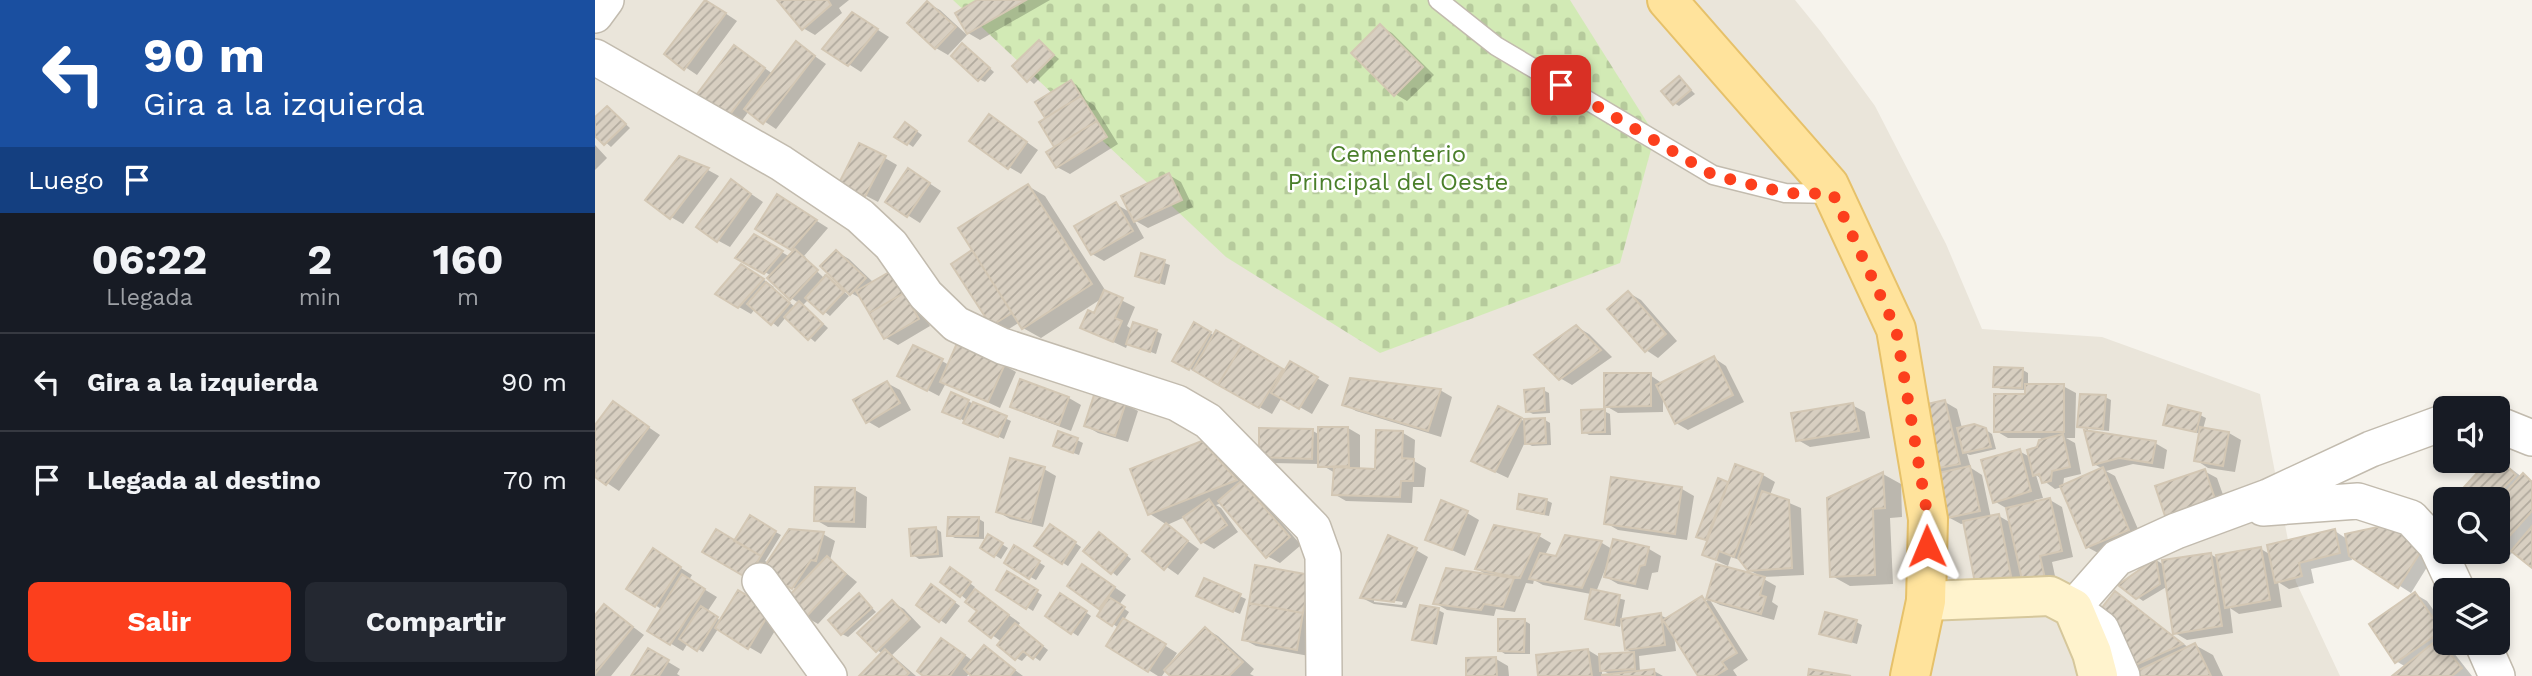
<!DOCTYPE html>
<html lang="es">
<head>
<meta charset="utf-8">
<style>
  :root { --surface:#171b24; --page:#242831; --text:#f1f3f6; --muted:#9ea1a6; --line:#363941; --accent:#fc3f1d }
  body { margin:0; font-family:"Work Sans",sans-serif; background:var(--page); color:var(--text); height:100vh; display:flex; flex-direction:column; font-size:26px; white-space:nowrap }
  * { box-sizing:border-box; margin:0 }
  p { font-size:23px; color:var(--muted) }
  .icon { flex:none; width:38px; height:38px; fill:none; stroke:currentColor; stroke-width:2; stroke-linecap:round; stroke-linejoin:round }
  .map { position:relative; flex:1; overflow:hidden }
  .drawer { display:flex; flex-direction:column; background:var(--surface); width:595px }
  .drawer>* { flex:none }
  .banner { background:#1a4fa0; color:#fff; overflow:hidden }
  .tools { position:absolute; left:1838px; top:396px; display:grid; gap:14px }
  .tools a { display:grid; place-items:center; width:77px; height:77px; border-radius:10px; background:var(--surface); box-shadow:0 4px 10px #0003; font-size:35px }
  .pin { position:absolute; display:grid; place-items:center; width:60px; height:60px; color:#fff; margin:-30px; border-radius:14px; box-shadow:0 4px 10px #0006 }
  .me { position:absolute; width:77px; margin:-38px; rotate:359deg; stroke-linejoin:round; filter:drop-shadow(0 0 5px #0008) }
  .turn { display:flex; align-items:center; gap:24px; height:147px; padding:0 28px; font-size:32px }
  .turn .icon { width:91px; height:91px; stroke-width:2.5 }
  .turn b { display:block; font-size:49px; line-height:60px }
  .then { display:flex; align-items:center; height:66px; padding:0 28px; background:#0003; gap:14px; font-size:26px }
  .eta { display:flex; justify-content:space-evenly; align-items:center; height:119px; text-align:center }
  .eta b { font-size:42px; font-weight:700; line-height:49px }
  .cta { display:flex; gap:14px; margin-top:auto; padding:14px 28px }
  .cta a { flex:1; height:80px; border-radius:10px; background:var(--accent); color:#fff; font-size:28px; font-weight:700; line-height:80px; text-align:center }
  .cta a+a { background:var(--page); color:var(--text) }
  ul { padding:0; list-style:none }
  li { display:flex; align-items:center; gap:21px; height:98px; padding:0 28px; border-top:2px solid var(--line) }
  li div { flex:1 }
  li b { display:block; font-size:26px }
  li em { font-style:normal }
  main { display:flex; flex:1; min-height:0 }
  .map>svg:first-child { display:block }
  .residential { fill:#eae5da }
  .cemetery { fill:url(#cemetery-stones) }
  .shadow { fill:#0003; fill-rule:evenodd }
  .building { fill:url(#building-hatch); stroke:#d3c7b4; stroke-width:2 }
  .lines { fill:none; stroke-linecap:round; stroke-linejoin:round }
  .lane-casing { stroke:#c2bbae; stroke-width:21 }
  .street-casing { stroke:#c2bbae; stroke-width:38 }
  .secondary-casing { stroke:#d6c79b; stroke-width:42 }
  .primary-casing { stroke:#e6c16a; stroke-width:42 }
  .lane { stroke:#fff; stroke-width:18 }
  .street { stroke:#fff; stroke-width:35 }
  .secondary { stroke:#fff3cd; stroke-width:38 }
  .primary { stroke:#ffe39c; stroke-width:38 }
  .route { stroke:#fc3f1d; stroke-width:12; stroke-dasharray:0 21.6 }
  .labels { text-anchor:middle; stroke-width:5; stroke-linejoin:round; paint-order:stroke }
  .park-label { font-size:24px; fill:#4a7f2a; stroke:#fff }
</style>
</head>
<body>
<main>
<section class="drawer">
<div class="banner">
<div class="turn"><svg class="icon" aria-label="left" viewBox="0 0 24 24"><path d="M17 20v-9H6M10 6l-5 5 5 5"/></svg><div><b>90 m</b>Gira a la izquierda</div></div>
<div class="then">Luego<svg class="icon" aria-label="arrive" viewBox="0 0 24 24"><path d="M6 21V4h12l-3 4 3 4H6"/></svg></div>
</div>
<div class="eta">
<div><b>06:22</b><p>Llegada</p></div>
<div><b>2</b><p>min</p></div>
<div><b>160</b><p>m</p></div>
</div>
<ul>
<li><svg class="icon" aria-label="left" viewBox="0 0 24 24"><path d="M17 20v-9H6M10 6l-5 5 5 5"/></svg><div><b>Gira a la izquierda</b></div><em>90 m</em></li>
<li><svg class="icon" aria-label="arrive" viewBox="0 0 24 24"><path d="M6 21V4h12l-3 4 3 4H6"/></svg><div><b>Llegada al destino</b></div><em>70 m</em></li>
</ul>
<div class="cta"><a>Salir</a><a>Compartir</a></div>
</section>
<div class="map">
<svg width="1937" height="676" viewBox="0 0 1937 676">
  <defs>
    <pattern id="cemetery-stones" width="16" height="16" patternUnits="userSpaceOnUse" patternTransform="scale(1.75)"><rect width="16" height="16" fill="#d2eab5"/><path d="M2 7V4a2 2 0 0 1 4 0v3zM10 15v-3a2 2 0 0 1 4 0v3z" fill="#b6ca9c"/></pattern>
    <pattern id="building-hatch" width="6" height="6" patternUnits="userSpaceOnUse" patternTransform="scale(1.75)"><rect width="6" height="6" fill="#d8cfc1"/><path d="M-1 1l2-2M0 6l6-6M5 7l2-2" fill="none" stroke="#b1aa9e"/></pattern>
  </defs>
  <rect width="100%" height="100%" fill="#f6f3ec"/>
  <path class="residential" d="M0 0H1200L1226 32 1280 106 1351 244 1387 329 1507 337 1665 394 1701 582 1745 676H0Z"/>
  <path class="cemetery" d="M358 0H975L1060 135 1025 263 785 353 631 257Z"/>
  <path class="shadow" d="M184 0H254L244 8 247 13 220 35 208 28Z
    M386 0H455L385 40 373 33 362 13Z
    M112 1 142 21 102 75 71 54Z
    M332 3 345 10 372 35 353 55 341 48Z
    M269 21 294 37 266 72 230 49Z
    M785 26 797 33 839 75 812 101 800 94Z
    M444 42 464 59 439 84 419 66Z
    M201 43 231 64 181 129 154 111 140 130 128 123 140 47 178 74Z
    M368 45 399 72 390 82 384 79Z
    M1084 78 1100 94 1084 106 1079 103Z
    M476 82 482 85 491 100 499 105 523 144 475 174 462 167 461 148 446 123 452 119 443 103Z
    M13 108 35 128 16 147 0 133V120Z
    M406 124 443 150 426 174 414 167Z
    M316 127 327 135 318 147 302 136Z
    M0 145 12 158 0 170Z
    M290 158 302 165 283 202 258 189Z
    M113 170 124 176 88 224 76 217Z
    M574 175 586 182 598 207 553 228 539 220 549 238 509 261 497 254 521 204 536 213Z
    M325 177 346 191 325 223 292 202Z
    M137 181 168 202 135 247 122 240Z
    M433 186 450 196 512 293 540 307 532 326 538 330 561 331 567 334 561 354 533 343 531 348 487 327 500 315 506 299 446 338 428 328 425 322 409 332 397 325 379 251Z
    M195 204 233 228 209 256 211 257 209 259 228 277 230 274 254 296 235 316 214 299 208 305 233 328 220 342 191 317 183 327 160 309 156 314 144 307 159 273 179 287 178 288 200 307 204 303 196 298 177 276 143 257 160 236 195 257 200 251 163 228Z
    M242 252 254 259 279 283 308 280 335 326 303 345 291 338 269 300 256 293Z
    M547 255 575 265 570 285 542 276Z
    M1034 293 1046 300 1082 341 1063 358 1051 350Z
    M600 324 620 336 621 332 690 372 695 363 734 385 717 414 687 397 677 414 579 360Z
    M982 327 994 334 1017 357 977 385 965 378Z
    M1119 358 1131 366 1149 402 1093 430 1081 423 1068 395V412L1023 413 1011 406 1055 375 1068 384Z
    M347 361 354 365H409L421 372 405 408 351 383 344 396 317 382Z
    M1428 370 1433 373V385L1468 386 1481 393 1480 438H1471L1480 443 1486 474 1469 478 1468 486 1508 469 1499 464 1491 429 1484 426 1510 397 1516 400 1514 431 1493 429V432L1560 443 1572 450 1569 469 1538 464 1511 471 1520 476 1546 536 1505 554 1492 547 1467 487 1460 489 1441 475 1448 498 1439 500 1440 503 1455 500 1467 507 1478 557 1457 562 1463 590 1381 582 1370 523 1366 524 1353 517 1335 469 1350 402 1362 409 1367 428 1391 430 1397 434 1401 449 1375 455 1372 454 1376 468 1387 475 1396 518 1404 516 1416 523 1411 508 1399 501 1424 451 1435 457 1444 448 1446 438H1413L1401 431 1432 396V390L1406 389 1400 386Z
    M426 381 474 398 486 405 476 431 429 413 417 406Z
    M292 383 305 390 316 410 284 428 272 421Z
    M845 390 857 397 846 437 761 411 749 404Z
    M948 390 954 393 955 413 938 414 932 411Z
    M357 394 416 421 409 439 355 414Z
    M18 403 65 435 24 491 0 475V428Z
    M530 404 543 411 533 442 503 433 491 426Z
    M1257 405 1270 412 1275 438 1215 447 1203 440Z
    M904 409 929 421 950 420 955 423 956 445 937 446 930 442 913 478 890 467Z
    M1009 411 1015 414 1016 435H994L989 432Z
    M1605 415 1611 418 1608 429 1634 433 1646 440 1640 472 1613 468 1601 460 1606 434 1570 424Z
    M753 428 765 435V470L781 471 808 433 820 440 819 461 831 468 829 487H818L817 503 751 501 739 494 740 473 725 464 677 463 665 456 718 431 725 435Z
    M482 440 488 443 484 455 465 448Z
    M607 443 625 453 706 545 685 563 672 556 627 503 621 505 626 508 643 532 619 549 607 542 590 517 572 525 555 514Z
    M1902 458 1927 477 1928 476 1937 481V566L1919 551 1915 555 1902 547V499H1861L1902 460Z
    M1141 466 1168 475 1180 482 1175 495 1206 508 1209 575 1167 577 1154 570 1148 561 1136 557 1133 566 1109 555 1114 541 1103 536 1132 483 1134 485Z
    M449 469 461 476 448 527 415 519 403 512Z
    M1609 471 1622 478 1632 506 1584 522 1572 515Z
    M1288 474 1306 484 1307 517 1295 518 1298 584 1255 586 1237 576 1234 500Z
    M1087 489 1099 496 1092 540 1023 530 1011 523Z
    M260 490 272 497 271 528 233 527 221 520Z
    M951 500 957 503 954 516 929 511 924 508Z
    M872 513 884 520 870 556 832 539Z
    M156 518 186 535 170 561 174 563 228 534 240 541 235 560 262 582 223 624 211 617 202 590 173 571 165 584 140 543Z
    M384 519 389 522V539L360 538 354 535Z
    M571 525 604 549 583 575 549 551Z
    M340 528 346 532 348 557 324 559 318 555Z
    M461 529 486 547 473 566 442 546Z
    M1740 531 1752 539 1842 551 1816 593 1756 555 1757 560 1716 569 1719 583 1694 589 1683 582 1687 607 1644 614 1635 608 1638 633 1592 640 1580 633 1573 586 1548 601 1526 585 1561 560 1569 565 1615 554 1624 559 1666 549 1676 555Z
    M394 536 413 548 406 559 387 547Z
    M944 536 956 543 950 555 963 557 971 537 1007 543 1017 549 1019 541 1054 549 1066 556 1063 572 1057 573 1053 590 1023 584 1011 577V567L1001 592 1030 600 1025 627 992 618 996 594 948 585 939 580 938 584 931 583 920 612 901 609 899 616 852 610 840 603 894 576 882 569Z
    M510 537 536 559 522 576 517 572Z
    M420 548 450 566 441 580 411 563Z
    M821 550 833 557 811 608 779 604 767 598ZM779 598 808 602 807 605 779 602Z
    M70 558 97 575 94 580 122 597 112 612 126 621 144 593 187 619 166 654 123 629 108 652 93 643 88 651 55 631 68 610 34 589Z
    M1122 566 1167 578 1181 586 1177 602 1183 606 1179 620 1125 605 1115 600 1153 660 1138 670 1142 676H1105L1079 635 1081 651 1044 656 1045 672 1059 671 1068 676H1011L1016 675 1007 670V676H945L993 650 1006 658V656L1039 654 1031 649 1065 615 1073 619 1107 598 1112 601Z
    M361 573 380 587 378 590 425 623 423 626 453 650 445 661 434 653 427 661 421 658 407 642 376 620 384 610 366 595Z
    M413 574 447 595 438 611 403 589Z
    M500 574 531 595 524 605 534 612 529 620 582 653 573 666 611 629 623 636 659 669 655 674 659 676H578L571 670 567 676H563L513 645 524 628 504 615 508 609 474 586Z
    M715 577 714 656 661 646 648 639Z
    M610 580 651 599 645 614 609 598Z
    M342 589 365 606 351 624 323 605Z
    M1820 594 1832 601 1850 626V642H1852L1849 644 1855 648 1877 676H1800L1811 667 1801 661Z
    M264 595 281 612 253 637 247 634Z
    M472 599 496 616 483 636 452 616Z
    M1532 601 1594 648 1600 645 1618 655 1628 676H1547L1535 667Z
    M297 602 309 609 326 627 297 655 321 676H266L288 654 282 650Z
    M10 606 49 635 16 676H0V618Z
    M843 610 849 613 842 645 819 639Z
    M930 621 935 624V654H910L904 650Z
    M1261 622 1267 625 1262 644 1226 633Z
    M359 647 378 661 390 647 428 676H379L375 672 372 676H331Z
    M53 650 85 669 82 674 85 676H38Z
    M901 659 913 666 914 676H873Z"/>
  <path class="building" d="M110 0 131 13 89 70 69 54Z
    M182 0H233L236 5 207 30Z
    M382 0H431L372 34 360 13Z
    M332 1 361 27 340 49 312 23Z
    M257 12 283 29 253 66 227 49Z
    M785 24 828 67 799 96 756 53Z
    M444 40 459 55 432 82 417 66Z
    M201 41 220 56 168 124 149 109Z
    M367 43 395 68 383 81 356 56Z
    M139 45 170 68 127 125 96 102Z
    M1084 76 1096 90 1078 105 1066 91Z
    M476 80 486 96 450 118 440 102Z
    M486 96 502 121 459 147 444 122Z
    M12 106 31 124 9 145 0 136V117Z
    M394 114 432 142 413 169 374 141Z
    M502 121 512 137 461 168 451 152Z
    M310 122 322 131 312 145 299 137Z
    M264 143 291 156 270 197 244 183Z
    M84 156 114 168 75 219 50 200Z
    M313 168 335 183 312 217 290 202Z
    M574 173 587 200 539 222 526 196Z
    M136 179 156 194 122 242 101 227Z
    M433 184 497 284 427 329 363 228Z
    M182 194 222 220 196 250 160 229Z
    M521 202 538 231 496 255 479 226Z
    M159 234 188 251 169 274 140 258Z
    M200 249 223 270 195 300 172 278Z
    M241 250 271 278 255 295 225 266Z
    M377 250 417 313 396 326 356 264Z
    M546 253 570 260 564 283 540 276Z
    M146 264 169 279 143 308 120 294Z
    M296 271 309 293 274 313 261 291Z
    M231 275 249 292 228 314 210 298Z
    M171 282 195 303 176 325 152 304Z
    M509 290 528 298 520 318 527 321 518 342 485 328 493 310 499 313Z
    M1033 291 1071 334 1050 352 1012 309Z
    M309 293 324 319 289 339 274 313Z
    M204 301 228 324 213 340 189 317Z
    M538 322 562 330 555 352 531 344Z
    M599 322 616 332 594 370 577 361Z
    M981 325 1006 350 964 380 939 355Z
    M621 330 647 345 623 385 598 370Z
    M362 343 410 364 393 402 345 382Z
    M318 345 348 359 332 391 302 376Z
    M647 345 688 369 664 408 623 385Z
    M1119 356 1138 395 1080 424 1061 385Z
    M695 361 723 377 704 409 676 393Z
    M1399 367 1428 368 1427 388 1398 387Z
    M1009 373H1056V406L1009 407Z
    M755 378 846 389 833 431 747 405Z
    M425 379 474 397 464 425 415 407Z
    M292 381 305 403 271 423 258 400Z
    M1430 384H1469V432H1399V394H1430Z
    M949 388 950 410 931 412 929 390Z
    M356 392 374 400 365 419 347 412Z
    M500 392 531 402 520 436 489 426Z
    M1485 394 1511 395 1508 429 1482 427Z
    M1350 400 1365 464 1333 470 1319 407Z
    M18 401 54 427 11 485 0 477V425Z
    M378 402 412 416 403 437 368 423Z
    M1258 403 1264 431 1201 441 1196 413Z
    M1573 405 1606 413 1601 432 1568 425Z
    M903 406 927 418 900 472 876 461Z
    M1010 409V432L987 433 986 410Z
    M950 418 951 443 930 444 929 419Z
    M1379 424 1391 428 1396 447 1368 453 1362 428Z
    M723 427H753L754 466 723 467Z
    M1605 427 1634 432 1628 466 1599 461Z
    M664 428 718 429 717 459 664 457Z
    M781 430 808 431 807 458 819 459 818 481H806L805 497 737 495 739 467 780 469Z
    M1489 430 1561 441 1557 463 1524 458 1498 465Z
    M463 431 483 438 478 453 458 446Z
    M1468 434 1475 467 1457 471 1456 481 1447 483 1444 474 1438 476 1432 450 1442 447 1444 440Z
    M607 441 642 480 553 515 535 469Z
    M1425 449 1436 491 1398 503 1386 460Z
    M1902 456 1921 475 1898 499H1858L1894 460H1902Z
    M415 458 450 467 436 522 401 512Z
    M1140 464 1168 474 1139 557 1124 551 1121 560 1107 555Z
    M1375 466 1385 511 1352 518 1343 473Z
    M1508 467 1534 530 1491 548 1465 486Z
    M1610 469 1620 499 1570 516 1560 486Z
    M1288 472 1290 508 1278 509 1280 575 1235 577 1232 498Z
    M1928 473 1937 482V511L1902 550V502Z
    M1016 477 1087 487 1080 534 1009 524Z
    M1123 478 1133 482 1111 540 1101 537Z
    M646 481 695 537 671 558 623 501Z
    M220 487 260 488 259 522 219 521Z
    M1167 491 1194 500 1197 568 1153 571 1143 558Z
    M924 494 952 499 949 514 922 509Z
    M1455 498 1467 551 1445 556 1451 583 1429 589 1411 508Z
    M614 499 632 525 606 543 588 517Z
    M846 500 873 511 857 550 830 540Z
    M1404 514 1416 576 1380 583 1368 521Z
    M155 515 181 531 166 556 139 541Z
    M353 517H384L383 536H352Z
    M571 523 593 541 569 570 547 551Z
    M1801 523 1831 543 1803 588 1754 556 1750 534Z
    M455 524 481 542 467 564 439 546Z
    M899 525 945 534 925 578 880 569Z
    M1937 526V568L1916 551Z
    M341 527 343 554 316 556 314 529Z
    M121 529 166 556 152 578 107 552Z
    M194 529 229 532 221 561 216 560 197 589 167 570Z
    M1740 529 1745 553 1704 563 1707 576 1680 583 1672 545Z
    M504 532 532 555 516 574 488 551Z
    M393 534 408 543 399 557 385 548Z
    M793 535 822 548 799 602 765 598Z
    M970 535 1007 541 987 588 934 579 945 553 961 556Z
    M1018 539 1054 547 1050 565 1045 566 1040 584 1009 577Z
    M419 545 445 561 434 579 409 563Z
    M1666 547 1675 600 1630 608 1621 555Z
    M58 548 86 567 60 607 31 589Z
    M1616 553 1627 626 1578 634 1567 560Z
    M232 556 251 574 210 618 190 600Z
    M1561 558 1565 584 1541 599 1523 585Z
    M487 564 520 587 504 609 472 586Z
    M1121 564 1170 577 1165 595 1171 597 1166 614 1111 599Z
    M660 565 716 575 708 613 654 603Z
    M355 567 376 582 365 597 345 582Z
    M851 568 919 578 908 607 889 604 886 610 838 604Z
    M412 571 443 590 431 609 401 590Z
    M87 574 110 589 75 645 52 631Z
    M609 578 646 594 638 612 601 596Z
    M336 584 360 602 344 622 321 605Z
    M380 589 414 615 396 638 374 621 382 611 370 602Z
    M996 589 1025 595 1019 625 990 619Z
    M143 590 176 610 153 649 120 628Z
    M1520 591 1588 644 1534 668 1506 609Z
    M1820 592 1847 631 1800 663 1774 624Z
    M264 593 277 608 246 635 233 620Z
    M465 593 492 611 476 634 450 616Z
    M1107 596 1142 653 1127 662 1132 669 1120 676H1103L1068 620Z
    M514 597 530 607 517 626 502 616Z
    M297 600 315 619 281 652 262 633Z
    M654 603 708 613 702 650 647 640Z
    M9 604 38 627 0 674V615Z
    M825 605 844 608 837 643 817 640Z
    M106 606 123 617 102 651 84 639Z
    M1230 612 1262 620 1256 642 1224 634Z
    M1066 613 1070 645 1030 650 1026 619Z
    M528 618 571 644 553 672 511 646Z
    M903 619H930L929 652 903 651Z
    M420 623 448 646 438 659 428 651 420 660 402 645Z
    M610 627 648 662 634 676H575L569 670Z
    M346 638 370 655 355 676H328L322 671Z
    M1843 639 1867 668 1857 676H1797Z
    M1600 643 1616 676H1545L1542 671Z
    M389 645 420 670 415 676H376L369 669Z
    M53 648 74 660 64 676H36Z
    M290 649 314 673 311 676H264Z
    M993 649 997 676H943L941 655Z
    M1039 652 1040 669 1005 671 1004 654Z
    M901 657 902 676H871V658Z
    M1059 669 1060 676H1007V675Z
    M1214 669 1256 676H1213Z"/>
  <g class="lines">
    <defs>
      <path id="lane" d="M843 0 901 46 1118 175 1190 193 1238 194"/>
      <path id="street" d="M0 15 11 0
        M0 57 186 163 265 216 296 245 331 295 361 324 407 346 582 403 613 421 718 528 728 556 729 676
        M1902 424 1937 438
        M1668 508 1763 501 1816 518 1841 545 1862 590
        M165 581 234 676
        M1887 642 1902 676
        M1527 676 1506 629 1478 608 1522 558 1581 531 1673 497 1776 449 1850 422"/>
      <path id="secondary" d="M1331 601 1455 596 1478 608 1497 653 1503 676"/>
      <path id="primary" d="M1072 0 1234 185 1301 329 1333 519 1331 601 1315 676"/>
    </defs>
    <use href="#lane" class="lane-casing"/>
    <use href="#street" class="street-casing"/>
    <use href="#secondary" class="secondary-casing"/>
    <use href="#primary" class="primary-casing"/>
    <use href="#lane" class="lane"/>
    <use href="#street" class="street"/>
    <use href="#secondary" class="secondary"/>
    <use href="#primary" class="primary"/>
  </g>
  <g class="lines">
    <path class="route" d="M966 85 1118 175 1191 193 1238 194 1301 329 1333 519 1332 546"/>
  </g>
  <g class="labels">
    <g class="park-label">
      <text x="803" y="162">Cementerio<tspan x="803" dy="28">Principal del Oeste</tspan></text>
    </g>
  </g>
</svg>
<div class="tools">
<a><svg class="icon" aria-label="sound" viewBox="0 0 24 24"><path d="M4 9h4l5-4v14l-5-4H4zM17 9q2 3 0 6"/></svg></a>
<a><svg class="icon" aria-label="search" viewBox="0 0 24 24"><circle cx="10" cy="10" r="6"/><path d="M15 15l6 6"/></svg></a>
<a><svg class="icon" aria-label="layers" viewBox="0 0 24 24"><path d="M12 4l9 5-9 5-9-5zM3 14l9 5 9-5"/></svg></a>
</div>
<div class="pin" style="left:966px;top:85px;background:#d93025"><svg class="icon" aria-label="arrive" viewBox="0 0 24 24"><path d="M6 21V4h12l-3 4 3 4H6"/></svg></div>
<svg class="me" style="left:1332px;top:546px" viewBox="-20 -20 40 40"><path d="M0-17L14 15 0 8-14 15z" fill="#fc3f1d" stroke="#fff" stroke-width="4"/></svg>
</div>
</main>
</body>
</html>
